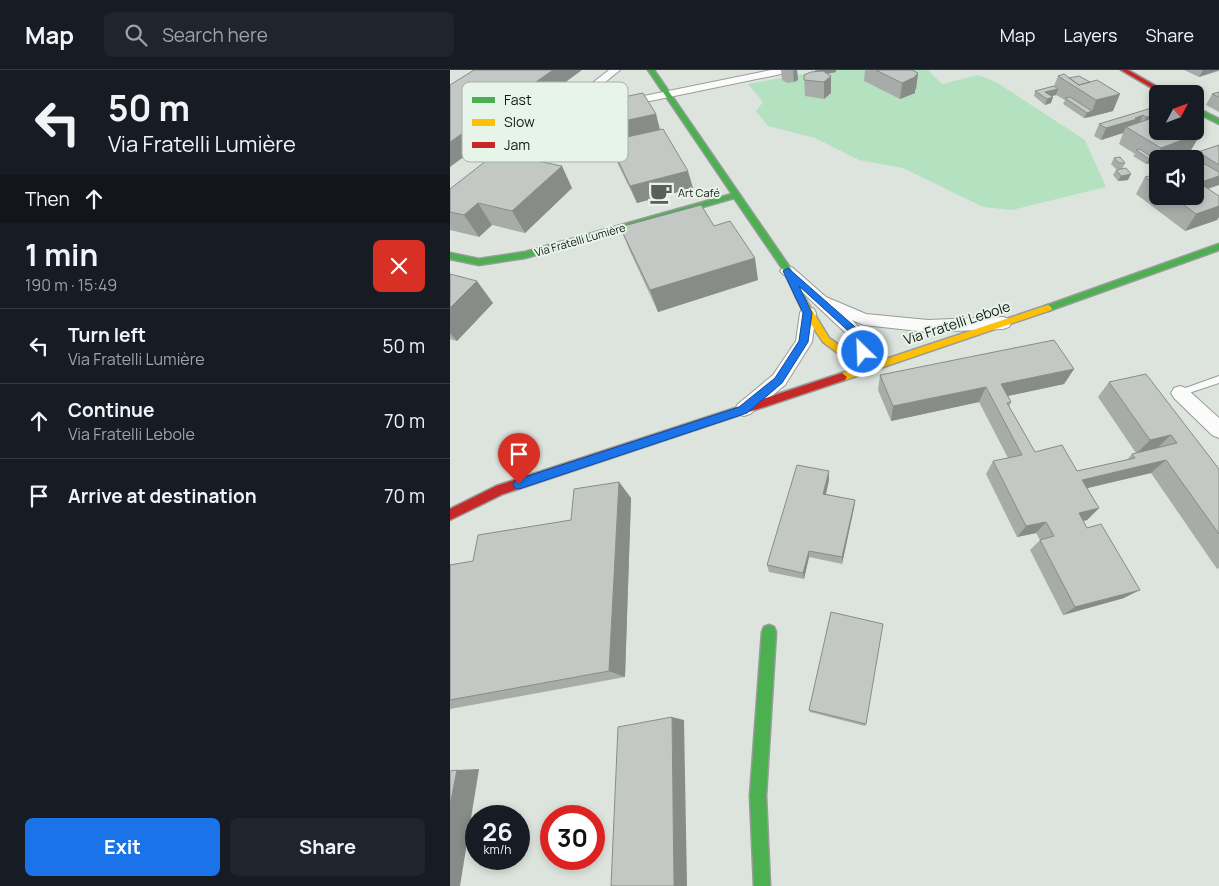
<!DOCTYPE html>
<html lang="en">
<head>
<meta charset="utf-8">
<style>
  :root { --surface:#171b24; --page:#20242c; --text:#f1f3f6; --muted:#9ea1a6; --line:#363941; --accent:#1a73e8 }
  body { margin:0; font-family:Manrope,sans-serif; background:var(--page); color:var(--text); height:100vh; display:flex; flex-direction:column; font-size:19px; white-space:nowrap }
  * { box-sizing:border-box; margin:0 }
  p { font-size:16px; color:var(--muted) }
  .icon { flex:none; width:28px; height:28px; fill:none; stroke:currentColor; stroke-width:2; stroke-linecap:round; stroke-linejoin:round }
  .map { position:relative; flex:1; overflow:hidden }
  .panel { display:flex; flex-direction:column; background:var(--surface); width:450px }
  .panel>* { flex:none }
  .banner { background:#171b24; color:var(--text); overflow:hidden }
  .needle { width:32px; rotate:49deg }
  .controls { position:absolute; left:699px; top:15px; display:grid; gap:10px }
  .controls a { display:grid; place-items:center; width:55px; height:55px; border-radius:8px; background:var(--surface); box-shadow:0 2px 8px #0003; font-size:25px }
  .speed { position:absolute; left:15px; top:735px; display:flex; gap:10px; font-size:25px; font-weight:700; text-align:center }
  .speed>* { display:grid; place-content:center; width:65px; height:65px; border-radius:50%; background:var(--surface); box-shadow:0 2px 8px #0003; line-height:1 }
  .speed small { font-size:12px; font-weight:400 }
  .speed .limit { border:8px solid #d22; background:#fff; color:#111 }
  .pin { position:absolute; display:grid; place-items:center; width:42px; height:42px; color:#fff; margin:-51px -21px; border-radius:50% 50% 50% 0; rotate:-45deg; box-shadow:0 0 5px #0007 }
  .pin .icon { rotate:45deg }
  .me { position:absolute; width:55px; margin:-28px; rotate:336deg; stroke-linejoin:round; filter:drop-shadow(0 0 4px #0008) }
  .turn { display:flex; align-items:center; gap:18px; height:105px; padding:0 25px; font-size:22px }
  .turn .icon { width:65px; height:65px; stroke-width:2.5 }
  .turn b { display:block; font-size:35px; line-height:42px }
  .then { display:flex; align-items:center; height:48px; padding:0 25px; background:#0003; gap:10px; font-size:19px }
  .round { display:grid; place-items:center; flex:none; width:52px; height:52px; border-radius:8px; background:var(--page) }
  .head { display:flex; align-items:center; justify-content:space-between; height:85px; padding:0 25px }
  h1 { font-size:30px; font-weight:700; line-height:38px }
  .cta { display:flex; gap:10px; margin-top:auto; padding:10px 25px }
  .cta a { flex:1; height:58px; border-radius:8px; background:var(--accent); color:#fff; font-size:20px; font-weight:700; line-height:58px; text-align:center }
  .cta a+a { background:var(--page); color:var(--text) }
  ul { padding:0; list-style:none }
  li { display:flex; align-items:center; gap:15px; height:75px; padding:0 25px; border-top:1px solid var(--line) }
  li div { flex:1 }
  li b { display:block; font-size:19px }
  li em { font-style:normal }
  header { display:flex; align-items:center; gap:30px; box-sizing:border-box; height:70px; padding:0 25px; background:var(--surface); border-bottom:1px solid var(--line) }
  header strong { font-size:24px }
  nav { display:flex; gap:28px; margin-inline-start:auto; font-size:18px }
  .search { width:350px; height:45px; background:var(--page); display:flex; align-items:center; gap:12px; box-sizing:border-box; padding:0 18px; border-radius:8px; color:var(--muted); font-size:19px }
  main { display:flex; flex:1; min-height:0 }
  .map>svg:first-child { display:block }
  .green { fill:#b4e2c0 }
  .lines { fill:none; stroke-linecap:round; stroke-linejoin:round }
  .lane-casing { stroke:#979c98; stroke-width:2 }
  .street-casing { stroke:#979c98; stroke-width:2 }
  .fast-casing { stroke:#979c98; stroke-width:3 }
  .slow-casing { stroke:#979c98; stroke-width:3 }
  .jam-casing { stroke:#979c98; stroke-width:3 }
  .lane { fill:#fafbfa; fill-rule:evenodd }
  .street { fill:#fafbfa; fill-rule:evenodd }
  .fast { fill:#4caf50; fill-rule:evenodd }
  .slow { fill:#ffc107; fill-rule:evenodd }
  .jam { fill:#c62828; fill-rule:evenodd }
  .wall { fill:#a8aca9 }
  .shaded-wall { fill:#888c89 }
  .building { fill:#c3c8c4; stroke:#888c89 }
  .route { fill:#1a73e8; stroke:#114b97 }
  .labels { text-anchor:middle; stroke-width:4; stroke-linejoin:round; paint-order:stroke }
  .far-poi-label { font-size:11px; fill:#131714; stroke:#e7f4ea; text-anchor:start }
  .far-street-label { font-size:11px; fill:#131714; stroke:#e7f4ea }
  .street-label { font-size:14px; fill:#131714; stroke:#e7f4ea }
  .key { fill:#e7f4ea; stroke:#a7b2aa; stroke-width:1 }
  .key-label { font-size:14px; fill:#131714 }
</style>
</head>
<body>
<header>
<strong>Map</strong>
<div class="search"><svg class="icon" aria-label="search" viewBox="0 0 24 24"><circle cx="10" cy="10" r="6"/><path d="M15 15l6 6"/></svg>Search here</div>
<nav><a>Map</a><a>Layers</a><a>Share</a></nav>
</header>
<main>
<section class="panel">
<div class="banner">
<div class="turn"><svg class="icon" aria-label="left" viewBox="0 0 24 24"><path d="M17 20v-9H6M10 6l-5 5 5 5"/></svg><div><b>50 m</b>Via Fratelli Lumière</div></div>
<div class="then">Then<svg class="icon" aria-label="ahead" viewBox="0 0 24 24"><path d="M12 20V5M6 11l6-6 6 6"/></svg></div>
</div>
<div class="head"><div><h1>1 min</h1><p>190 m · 15:49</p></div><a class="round" style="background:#d93025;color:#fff"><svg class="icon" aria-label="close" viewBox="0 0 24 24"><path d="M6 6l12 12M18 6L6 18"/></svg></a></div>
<ul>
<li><svg class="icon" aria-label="left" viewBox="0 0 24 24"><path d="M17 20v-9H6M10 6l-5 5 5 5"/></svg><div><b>Turn left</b><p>Via Fratelli Lumière</p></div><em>50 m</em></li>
<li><svg class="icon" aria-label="ahead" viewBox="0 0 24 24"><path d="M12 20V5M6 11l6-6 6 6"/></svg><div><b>Continue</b><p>Via Fratelli Lebole</p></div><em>70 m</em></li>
<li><svg class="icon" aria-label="arrive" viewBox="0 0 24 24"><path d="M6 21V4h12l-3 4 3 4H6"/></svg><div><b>Arrive at destination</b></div><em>70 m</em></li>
</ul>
<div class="cta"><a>Exit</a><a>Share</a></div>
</section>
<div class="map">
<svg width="769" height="816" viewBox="0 0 769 816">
  <rect width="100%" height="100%" fill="#dde4de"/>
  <path class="green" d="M376 0H478L492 14 528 5 546 12 635 70 656 117 562 140 533 137 453 98 409 90 365 68 318 56 306 41 313 32 298 14Z"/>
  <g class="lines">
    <defs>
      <path id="lane" d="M769 306V313L730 326 726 323 727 321Z"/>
      <path id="street" d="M159 0H170L120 41 321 0H341L336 3 108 50 5 133 0 134V124Z
        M338 196 343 198 376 227 416 244 478 250 553 247 559 249 561 253 559 257 553 259 478 262 414 255 402 250 417 266 426 299 423 304 417 306 411 304 401 268 333 204 330 201 333 198Z
        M358 237 364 239 366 243 362 272 335 315 300 344 294 346 288 344 285 339 288 334 323 305 346 271 350 243 352 239Z
        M730 316 736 318 769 348V368L762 365 724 328 721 323 724 318Z"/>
      <path id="fast" d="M198 0H204L341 199 354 227 353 229H347L334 201 284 128 75 188 29 195 0 189V183L29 189 75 182 282 124Z
        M745 37 769 49V54L745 42Z
        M769 174V180L601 240 598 241 594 238 595 236Z
        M319 555 324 557 326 562 316 726 320 816H304L300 726 312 562 314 557Z"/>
      <path id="slow" d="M350 224 353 225 379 268 418 295 598 235 602 238 601 240 392 311 387 307 389 304 408 298 373 272 355 245 346 227Z"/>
      <path id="jam" d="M671 0H678L720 24H712Z
        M392 303 397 307 395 310 53 424 0 450V439L46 416Z"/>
    </defs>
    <use href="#lane" class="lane-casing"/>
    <use href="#street" class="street-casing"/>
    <use href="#fast" class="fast-casing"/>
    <use href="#slow" class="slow-casing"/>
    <use href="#jam" class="jam-casing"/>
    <use href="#lane" class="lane"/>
    <use href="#street" class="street"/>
    <use href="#fast" class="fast"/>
    <use href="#slow" class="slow"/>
    <use href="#jam" class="jam"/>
  </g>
  <path class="wall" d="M331 0H347L348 10 344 12 337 13 332 10Z
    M365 0 386 2 377 4 381 23 374 29 355 26 354 5 365 1Z
    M415 0H462L468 3 466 19 465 20V23L450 29 414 11Z
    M734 0H769V1L749 7Z
    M608 6 619 8 663 41 634 48 613 34 615 30 606 25 601 26 603 27 601 33 595 35 584 26 585 21 604 16Z
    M769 22V42L756 35 762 24Z
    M131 36 206 44 210 59 243 118 187 133 165 88 160 72 148 75 137 53Z
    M708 36V61L751 63 741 80 718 89H708L702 94 700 93 696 94 683 86 685 84 669 74 673 63 651 70 644 66 649 54Z
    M769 75V115L758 119 769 126V147L767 150 735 161 686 124 695 107 708 104V126H745L744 88 748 82Z
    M664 88 675 93 672 99H666L661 94Z
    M666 100 678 110 668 111 663 105Z
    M122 118 75 163 42 155 29 167 0 160V119Z
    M264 156 308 210 208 242 179 179 170 157Z
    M0 204 43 233 7 271 0 269Z
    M624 299 614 314 558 326 561 332 559 337 585 382 627 401 677 390 682 384 686 383 648 327 659 312 769 399V498L767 499 701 403 637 418 649 438 637 450 633 451 674 528 613 545 580 480 590 470 586 463 567 467 536 404 543 391 558 388 529 332 441 351 428 320 430 305Z
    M379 410 376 424 405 430 404 438 392 494 359 487 354 509 319 502 317 495Z
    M169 412 181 428 175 607 0 639V495L23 491 121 450Z
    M359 640 416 654 415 656 360 642Z"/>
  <path class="shaded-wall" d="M103 0H132L0 97V72Z
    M343 0H347L348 10 344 12Z
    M369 0H386V2L365 6V1Z
    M753 0H769L749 7Z
    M468 3 466 19 465 20V23L450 29 452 13 465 6Z
    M381 6V23L374 29V12Z
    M608 19 606 25 595 28V22Z
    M670 24 663 41 640 47 646 30Z
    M603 27 601 33 595 35 597 29Z
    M642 41 640 47 634 48 637 43Z
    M206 44 210 61 148 75 141 58Z
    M693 45 688 57 679 60 680 59 676 57 673 63 651 70 656 58Z
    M704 45 698 56 690 59 696 47Z
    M751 63 741 80 718 89H708V92L702 94 711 78Z
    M703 88 700 93 696 94 699 89Z
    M112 96 122 118 75 163 62 141Z
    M238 101 243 118 187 133 180 116Z
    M681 104 678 110 668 111 671 106Z
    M769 106V111L765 116 747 123 754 111Z
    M769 111V115L765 116Z
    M28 133 42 155 29 167 14 145Z
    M769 136V147L767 150 735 161 746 144Z
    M305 188 308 210 208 242 200 220Z
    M27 211 43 233 7 271 0 263V238Z
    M624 299 614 314 544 329 551 314Z
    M536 317 529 332 441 351 443 336Z
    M721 365 706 379 686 384 700 370Z
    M716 390 701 403 621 422 632 410Z
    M379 401V410L374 432 373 424Z
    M169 412 181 428 175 607 159 601Z
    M405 430 404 438 392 494V487Z
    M649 438 637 450 618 455 629 443Z
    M596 452 586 463 567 467 576 456Z
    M359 481V487L354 509 353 503Z
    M690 520 674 528 613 545 625 537Z
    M222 647 234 650 237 816H224Z
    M29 699 10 816H0V735L7 700Z"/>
  <path class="building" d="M24 0H103L0 72V15Z
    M426 0H462L468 3 465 6H467L452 13Z
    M373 1 381 6 374 12 354 10V5L361 2Z
    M614 4 629 15 647 10 670 24 646 30 608 6Z
    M629 6 640 12 629 15 619 8Z
    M604 16 608 19 595 22 603 27 597 29 585 21Z
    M769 22V27L762 24Z
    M193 23 206 44 141 58 131 36Z
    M620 27 642 41 637 43 615 28Z
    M708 36V46L707 47 704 45 696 47 693 45 685 48 687 49 656 58 649 54Z
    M708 46V61H745V60L751 63 711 78 676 57Z
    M213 59 238 101 180 116 159 71Z
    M769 75V95L748 82Z
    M690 79 703 88 699 89 686 80Z
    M46 83 112 96 62 141 28 133 14 145 0 142V119Z
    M670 87 675 93H669L664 88Z
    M744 88 769 102V106L754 111 745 105V89H741Z
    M676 98 681 104 671 106 666 100Z
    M708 104V116L695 107Z
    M745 110 769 126V136L746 144 722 126H745Z
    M251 135 264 156 280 151 305 188 200 220 170 157Z
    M0 204 27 211 0 238Z
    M604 270 624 299 551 314 561 332 557 333 585 382 612 375 627 401 685 388 682 384 727 373 721 365 700 370 659 312 696 304 769 399V464L716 390 632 410 649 438 629 443 637 458 651 454 690 520 625 537 590 470 604 466 596 452 576 456 543 391 572 385 536 317 443 336 430 305Z
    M347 395 379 401 373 424 405 430 392 487 359 481 353 503 317 495Z
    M169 412 159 601 0 630V495L23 491 28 465 121 450 124 419Z
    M381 542 433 554 416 654 359 640Z
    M222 647 224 816H161L168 657Z
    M7 700 0 735V701Z"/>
  <path class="route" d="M338 198 412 263 418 282 416 285H410L405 267 349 216 362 243 358 272 332 313 297 343 69 419 65 418 63 414 65 411 69 409 289 337 325 308 349 271 353 243 333 201Z"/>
  <defs>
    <symbol id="cafe-bare" viewBox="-9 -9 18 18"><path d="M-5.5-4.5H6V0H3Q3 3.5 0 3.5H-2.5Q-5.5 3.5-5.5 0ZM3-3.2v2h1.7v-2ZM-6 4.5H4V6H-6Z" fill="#5a5f5b" stroke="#e7f4ea" stroke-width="2.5" paint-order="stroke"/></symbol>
  </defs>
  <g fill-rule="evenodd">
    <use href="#cafe-bare" x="195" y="107" width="32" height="32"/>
  </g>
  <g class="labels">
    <g class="far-poi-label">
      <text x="228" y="127">Art Café</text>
    </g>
    <g class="far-street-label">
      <text transform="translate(130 170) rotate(-16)" y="4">Via Fratelli Lumière</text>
    </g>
    <g class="street-label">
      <text transform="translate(507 253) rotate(-18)" y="5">Via Fratelli Lebole</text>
    </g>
  </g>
  <rect x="12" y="12" width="166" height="80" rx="8" class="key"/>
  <rect x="22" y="27" width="23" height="6" fill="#4caf50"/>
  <rect x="22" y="49" width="23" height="7" fill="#ffc107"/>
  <rect x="22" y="72" width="23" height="6" fill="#c62828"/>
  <g class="key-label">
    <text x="54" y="35">Fast</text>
    <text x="54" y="57">Slow</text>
    <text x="54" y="80">Jam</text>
  </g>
</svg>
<div class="controls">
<a><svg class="needle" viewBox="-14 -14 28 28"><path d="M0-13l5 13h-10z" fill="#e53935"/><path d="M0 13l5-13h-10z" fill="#9ea1a6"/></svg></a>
<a><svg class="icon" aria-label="sound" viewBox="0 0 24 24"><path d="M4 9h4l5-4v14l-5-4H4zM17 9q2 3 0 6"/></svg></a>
</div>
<div class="speed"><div>26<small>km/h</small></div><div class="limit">30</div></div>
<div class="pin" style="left:69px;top:414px;background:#d93025"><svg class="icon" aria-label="arrive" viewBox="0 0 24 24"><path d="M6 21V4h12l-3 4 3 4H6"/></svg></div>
<svg class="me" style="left:413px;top:282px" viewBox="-20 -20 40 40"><circle r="17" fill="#1a73e8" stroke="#fff" stroke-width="3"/><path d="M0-11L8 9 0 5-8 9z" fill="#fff"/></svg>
</div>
</main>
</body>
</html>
